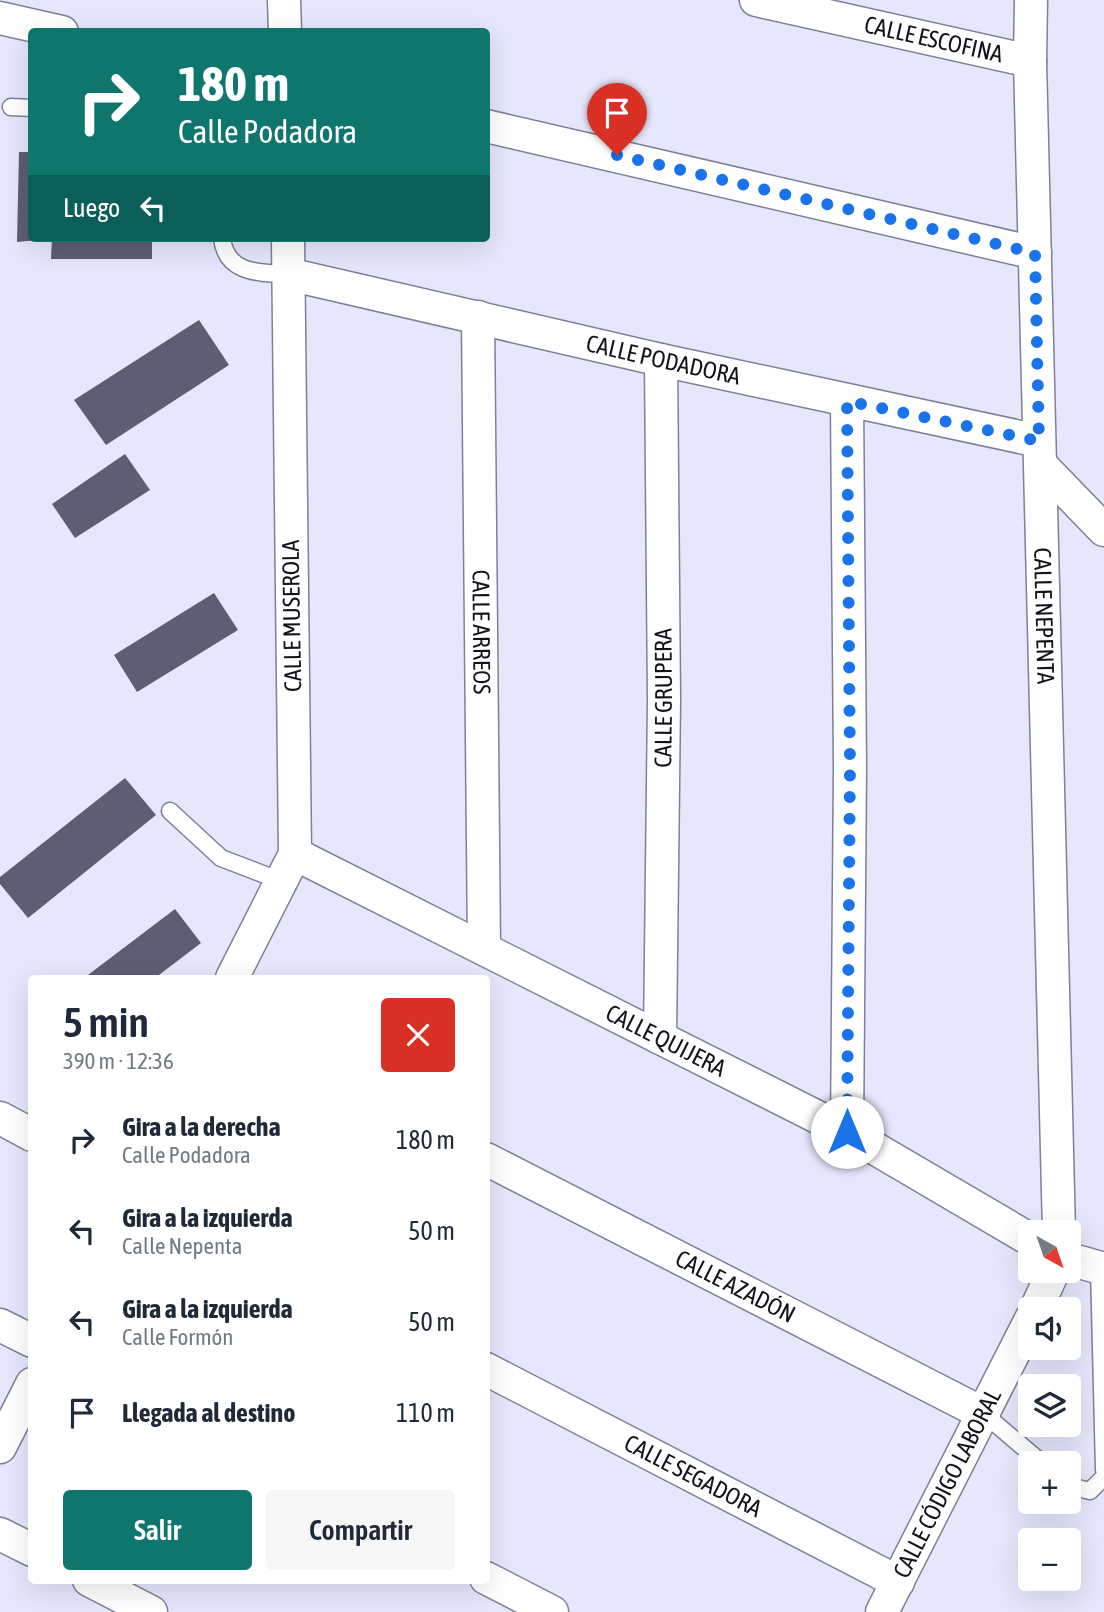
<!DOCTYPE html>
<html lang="es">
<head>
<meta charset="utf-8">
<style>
  :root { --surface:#fff; --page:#f6f6f7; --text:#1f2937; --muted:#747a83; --accent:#0f766e }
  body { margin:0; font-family:"Asap Condensed",sans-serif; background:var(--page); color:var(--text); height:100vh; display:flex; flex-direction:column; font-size:26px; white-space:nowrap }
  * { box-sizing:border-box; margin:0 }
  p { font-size:23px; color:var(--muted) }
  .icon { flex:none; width:38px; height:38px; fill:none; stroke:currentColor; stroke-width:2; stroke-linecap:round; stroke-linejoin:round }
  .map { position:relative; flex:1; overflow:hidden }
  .sheet { position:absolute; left:28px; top:975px; width:462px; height:609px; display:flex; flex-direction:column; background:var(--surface); border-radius:7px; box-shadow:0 7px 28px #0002 }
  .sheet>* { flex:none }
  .hud { position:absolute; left:28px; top:28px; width:462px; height:214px; border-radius:7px; box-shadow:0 7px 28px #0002; background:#0f766e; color:#fff; overflow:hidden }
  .needle { width:46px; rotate:140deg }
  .fabs { position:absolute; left:1018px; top:1220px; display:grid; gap:14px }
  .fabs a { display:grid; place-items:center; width:63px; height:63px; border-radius:7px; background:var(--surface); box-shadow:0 7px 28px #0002; font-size:35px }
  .pin { position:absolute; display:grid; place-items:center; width:60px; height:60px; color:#fff; margin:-72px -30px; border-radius:50% 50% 50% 0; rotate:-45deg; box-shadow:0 0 7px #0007 }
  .pin .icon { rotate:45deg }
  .me { position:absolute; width:77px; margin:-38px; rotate:0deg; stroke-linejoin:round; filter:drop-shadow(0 0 5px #0008) }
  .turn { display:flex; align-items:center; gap:24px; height:147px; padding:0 35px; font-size:32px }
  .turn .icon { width:91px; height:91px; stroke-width:2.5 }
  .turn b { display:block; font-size:49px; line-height:60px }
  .then { display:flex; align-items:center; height:66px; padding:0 35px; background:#0003; gap:14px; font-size:26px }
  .round { display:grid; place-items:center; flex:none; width:74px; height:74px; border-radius:7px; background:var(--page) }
  .summary { display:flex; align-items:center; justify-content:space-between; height:119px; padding:0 35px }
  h1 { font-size:42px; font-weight:600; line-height:52px }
  .action { display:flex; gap:14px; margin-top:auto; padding:14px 35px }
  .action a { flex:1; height:80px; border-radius:7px; background:var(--accent); color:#fff; font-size:28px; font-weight:600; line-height:80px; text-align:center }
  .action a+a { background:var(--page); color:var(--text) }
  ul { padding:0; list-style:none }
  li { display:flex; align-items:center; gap:21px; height:91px; padding:0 35px }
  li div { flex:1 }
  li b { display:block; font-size:26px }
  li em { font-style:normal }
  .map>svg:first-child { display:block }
  .building { fill:#5d5e73 }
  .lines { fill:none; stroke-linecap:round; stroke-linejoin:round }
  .service-casing { stroke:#7e8097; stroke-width:19 }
  .minor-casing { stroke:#7e8097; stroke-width:35 }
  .service { stroke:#fff; stroke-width:16 }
  .minor { stroke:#fff; stroke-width:32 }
  .route { stroke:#1a73e8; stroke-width:12; stroke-dasharray:0 21.6 }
  .labels { text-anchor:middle; stroke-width:7; stroke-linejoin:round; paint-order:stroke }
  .street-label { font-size:24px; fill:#12121b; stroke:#fff }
</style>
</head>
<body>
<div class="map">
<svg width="1104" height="1612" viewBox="0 0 1104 1612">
  <rect width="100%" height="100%" fill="#e6e7fc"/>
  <path class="building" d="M19 152H32V238L39 240 17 242Z
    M52 238H152V259H51Z
    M199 320 229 365 106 445 74 400Z
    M125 454 150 490 75 538 52 504Z
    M214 593 238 630 137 692 114 655Z
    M125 778 156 815 28 918 0 884V877Z
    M175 909 201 943 155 978H84Z"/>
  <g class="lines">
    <defs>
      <path id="service" d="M11 107 32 108
        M222 238C226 274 259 273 288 274
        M170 811 221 858 281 881
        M1099 1268 1104 1470
        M984 1414 1042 1463
        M1069 1486 1090 1491 1104 1477"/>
      <g id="minor">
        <path d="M284 0 285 32"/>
        <path id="s1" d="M756 0 1030 61"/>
        <path id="s2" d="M1031 0 1030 61 1059 1232"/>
        <path d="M0 18 62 32"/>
        <path d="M486 126 1035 253"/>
        <path id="s3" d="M288 274 661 360 1039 441"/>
        <path id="s4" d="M478 317 484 947"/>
        <path d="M1041 465 1104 530"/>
        <path id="s5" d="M295 854 847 1132 1031 1240"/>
        <path d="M232 978 295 854 288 238"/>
        <path id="s6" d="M660 1038 664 700 661 360"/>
        <path d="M0 1118 32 1135"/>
        <path d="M847 1132 850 768 847 401"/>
        <path id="s7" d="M486 1159 984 1414"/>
        <path d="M1069 1259 1104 1269"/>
        <path d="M1036 1309 1054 1270"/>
        <path d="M0 1325 32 1341"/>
        <path id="s8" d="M486 1369 898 1582"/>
        <path d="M0 1447 32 1384"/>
        <path d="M0 1534 32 1550"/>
        <path d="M486 1578 552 1612"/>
        <path d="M89 1580 151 1612"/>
        <path id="s9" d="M882 1612 1031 1319"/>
      </g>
    </defs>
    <use href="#service" class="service-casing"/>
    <use href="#minor" class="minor-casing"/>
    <use href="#service" class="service"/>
    <use href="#minor" class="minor"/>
  </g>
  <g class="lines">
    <path class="route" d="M617 155 1035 253 1039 441 847 401 850 768 847 1132"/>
  </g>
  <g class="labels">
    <g class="street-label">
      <text dy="8" stroke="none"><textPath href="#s1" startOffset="182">CALLE ESCOFINA</textPath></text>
      <text dy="8" stroke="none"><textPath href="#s3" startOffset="385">CALLE PODADORA</textPath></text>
      <text transform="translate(292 616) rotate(-91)" y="8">CALLE MUSEROLA</text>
      <text dy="8" stroke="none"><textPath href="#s2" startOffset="616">CALLE NEPENTA</textPath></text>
      <text dy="8" stroke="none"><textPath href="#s4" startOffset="315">CALLE ARREOS</textPath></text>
      <text dy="8" stroke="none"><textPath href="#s6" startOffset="340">CALLE GRUPERA</textPath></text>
      <text dy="8" stroke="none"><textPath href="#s5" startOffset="415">CALLE QUIJERA</textPath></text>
      <text dy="8" stroke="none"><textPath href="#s7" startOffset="280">CALLE AZADÓN</textPath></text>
      <text dy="8" stroke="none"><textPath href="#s8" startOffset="233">CALLE SEGADORA</textPath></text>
      <text dy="8" stroke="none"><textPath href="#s9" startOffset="144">CALLE CÓDIGO LABORAL</textPath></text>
    </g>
  </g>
</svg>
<div class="fabs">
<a><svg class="needle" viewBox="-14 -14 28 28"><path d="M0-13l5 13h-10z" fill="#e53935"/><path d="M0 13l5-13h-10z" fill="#747a83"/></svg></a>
<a><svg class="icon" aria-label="sound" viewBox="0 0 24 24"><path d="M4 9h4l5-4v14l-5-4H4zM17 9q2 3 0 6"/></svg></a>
<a><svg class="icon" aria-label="layers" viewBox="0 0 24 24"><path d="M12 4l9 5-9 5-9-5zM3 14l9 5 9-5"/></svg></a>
<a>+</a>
<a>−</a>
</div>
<div class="pin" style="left:617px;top:155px;background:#d93025"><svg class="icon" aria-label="arrive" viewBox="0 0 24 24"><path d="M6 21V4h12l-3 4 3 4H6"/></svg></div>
<svg class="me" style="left:847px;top:1132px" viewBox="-20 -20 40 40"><circle r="19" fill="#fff"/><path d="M0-13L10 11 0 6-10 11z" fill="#1a73e8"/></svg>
<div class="hud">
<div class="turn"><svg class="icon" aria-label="right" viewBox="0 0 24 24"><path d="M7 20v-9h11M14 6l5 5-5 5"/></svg><div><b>180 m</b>Calle Podadora</div></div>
<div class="then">Luego<svg class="icon" aria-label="left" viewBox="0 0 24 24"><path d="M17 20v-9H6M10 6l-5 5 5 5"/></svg></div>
</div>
<section class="sheet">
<div class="summary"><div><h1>5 min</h1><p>390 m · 12:36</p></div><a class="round" style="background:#d93025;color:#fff"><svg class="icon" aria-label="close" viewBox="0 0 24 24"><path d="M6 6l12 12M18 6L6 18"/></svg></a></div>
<ul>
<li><svg class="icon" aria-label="right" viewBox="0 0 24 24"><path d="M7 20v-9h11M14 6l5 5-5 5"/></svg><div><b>Gira a la derecha</b><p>Calle Podadora</p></div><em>180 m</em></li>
<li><svg class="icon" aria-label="left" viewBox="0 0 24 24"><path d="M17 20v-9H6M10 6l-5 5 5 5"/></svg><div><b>Gira a la izquierda</b><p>Calle Nepenta</p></div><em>50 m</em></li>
<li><svg class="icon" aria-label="left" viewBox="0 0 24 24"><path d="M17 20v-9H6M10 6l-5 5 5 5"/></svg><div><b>Gira a la izquierda</b><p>Calle Formón</p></div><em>50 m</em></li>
<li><svg class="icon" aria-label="arrive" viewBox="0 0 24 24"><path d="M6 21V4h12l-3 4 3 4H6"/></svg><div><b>Llegada al destino</b></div><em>110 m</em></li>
</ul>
<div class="action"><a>Salir</a><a>Compartir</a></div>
</section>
</div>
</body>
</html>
